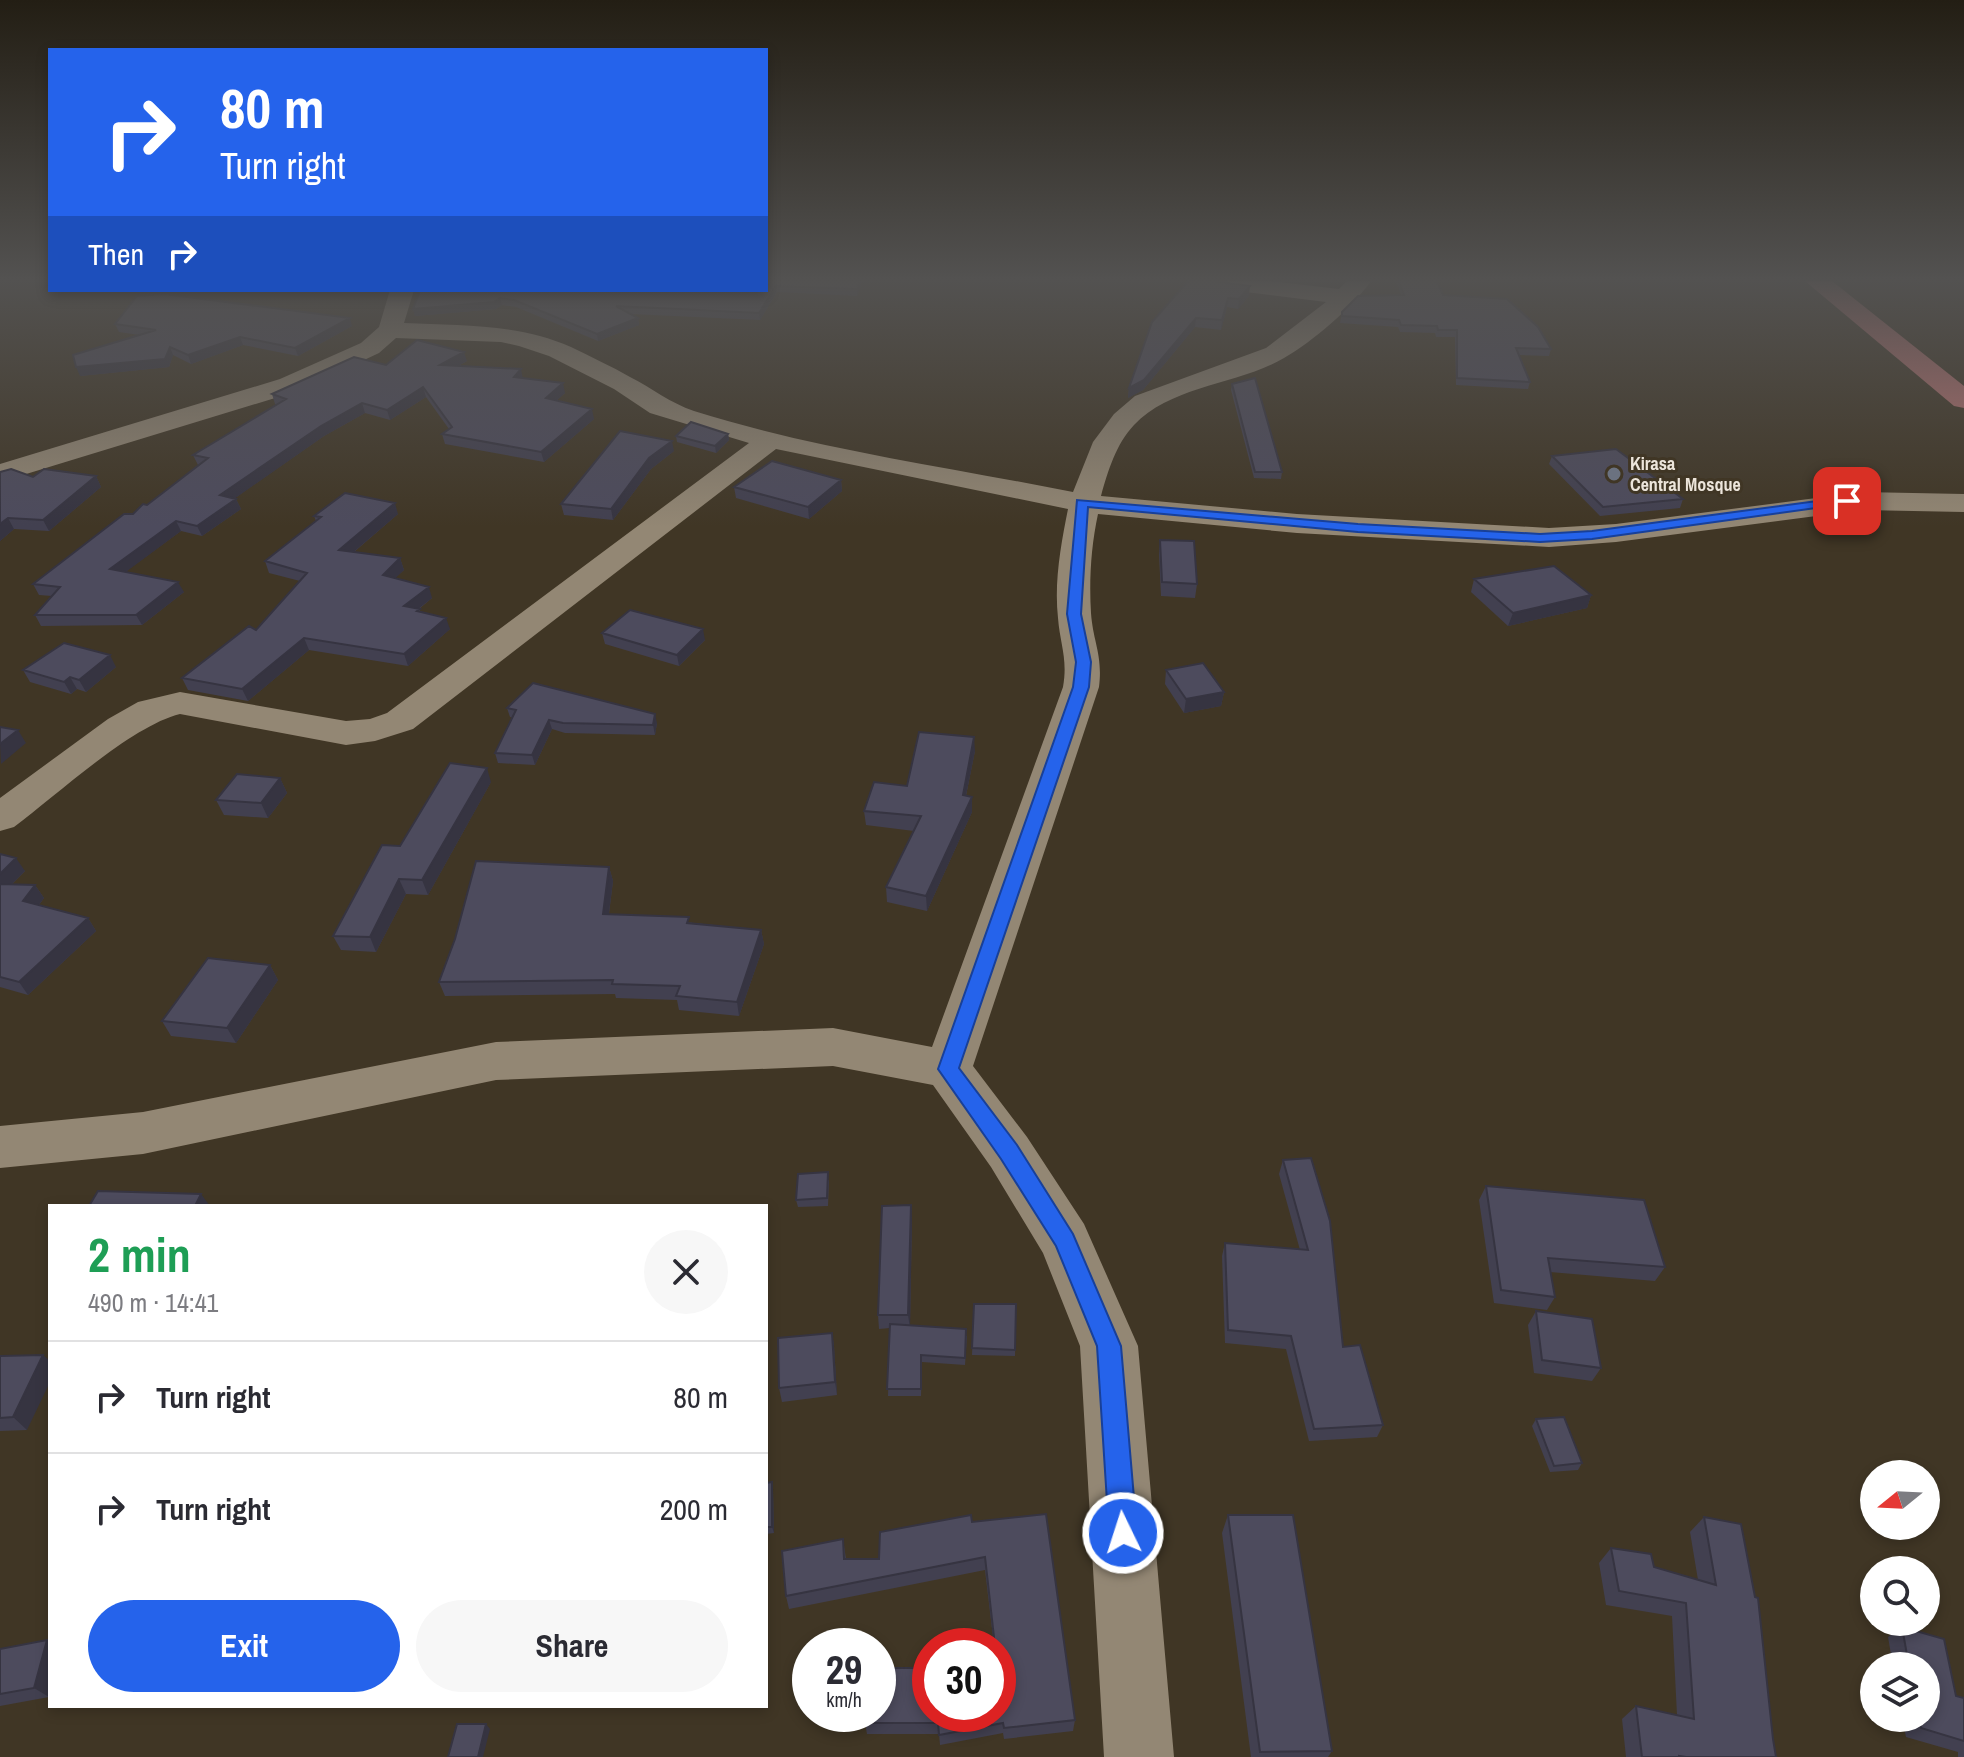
<!DOCTYPE html>
<html lang="en">
<head>
<meta charset="utf-8">
<style>
  :root { --surface:#fff; --page:#f7f7f7; --text:#2b2b33; --muted:#7c7c81; --line:#e1e1e2; --accent:#2563eb }
  body { margin:0; font-family:"Archivo Narrow",sans-serif; background:var(--page); color:var(--text); height:100vh; display:flex; flex-direction:column; font-size:30px; white-space:nowrap }
  * { box-sizing:border-box; margin:0 }
  p { font-size:26px; color:var(--muted) }
  .icon { flex:none; width:44px; height:44px; fill:none; stroke:currentColor; stroke-width:2; stroke-linecap:round; stroke-linejoin:round }
  .map { position:relative; flex:1; overflow:hidden }
  .details { position:absolute; left:48px; top:1204px; width:720px; height:504px; display:flex; flex-direction:column; background:var(--surface); border-radius:0px; box-shadow:0 4px 12px #0003 }
  .details>* { flex:none }
  .banner { position:absolute; left:48px; top:48px; width:720px; height:244px; border-radius:0px; box-shadow:0 4px 12px #0003; background:#2563eb; color:#fff; overflow:hidden }
  .needle { width:52px; rotate:252deg }
  .fabs { position:absolute; left:1860px; top:1460px; display:grid; gap:16px }
  .fabs a { display:grid; place-items:center; width:80px; height:80px; border-radius:50%; background:var(--surface); box-shadow:0 4px 12px #0003; font-size:40px }
  .speed { position:absolute; left:792px; top:1628px; display:flex; gap:16px; font-size:40px; font-weight:700; text-align:center }
  .speed>* { display:grid; place-content:center; width:104px; height:104px; border-radius:50%; background:var(--surface); box-shadow:0 4px 12px #0003; line-height:1 }
  .speed small { font-size:20px; font-weight:400 }
  .speed .limit { border:12px solid #d22; background:#fff; color:#111 }
  .pin { position:absolute; display:grid; place-items:center; width:68px; height:68px; color:#fff; margin:-34px; border-radius:16px; box-shadow:0 4px 12px #0006 }
  .me { position:absolute; width:88px; margin:-44px; rotate:356deg; stroke-linejoin:round; filter:drop-shadow(0 0 6px #0008) }
  .turn { display:flex; align-items:center; gap:28px; height:168px; padding:0 40px; font-size:36px }
  .turn .icon { width:104px; height:104px; stroke-width:2.5 }
  .turn b { display:block; font-size:56px; line-height:68px }
  .then { display:flex; align-items:center; height:76px; padding:0 40px; background:#0003; gap:16px; font-size:30px }
  .round { display:grid; place-items:center; flex:none; width:84px; height:84px; border-radius:42px; background:var(--page) }
  .overview { display:flex; align-items:center; justify-content:space-between; height:136px; padding:0 40px }
  h1 { font-size:48px; font-weight:800; line-height:60px; color:#1e9e55 }
  .action { display:flex; gap:16px; margin-top:auto; padding:16px 40px }
  .action a { flex:1; height:92px; border-radius:48px; background:var(--accent); color:#fff; font-size:32px; font-weight:800; line-height:92px; text-align:center }
  .action a+a { background:var(--page); color:var(--text) }
  ul { padding:0; list-style:none }
  li { display:flex; align-items:center; gap:24px; height:112px; padding:0 40px; border-top:2px solid var(--line) }
  li div { flex:1 }
  li b { display:block; font-size:30px }
  li em { font-style:normal }
  .map>svg:first-child { display:block }
  .lines { fill:none; stroke-linecap:round; stroke-linejoin:round }
  .minor { fill:#938774; fill-rule:evenodd }
  .major { fill:#b97372; fill-rule:evenodd }
  .wall { fill:#424050 }
  .shaded-wall { fill:#363441 }
  .building { fill:#4d4b5d; stroke:#363441; stroke-width:2 }
  .route { fill:#2563eb; stroke:#184099; stroke-width:2 }
  .worship-dot { fill:#6b7280; stroke:#403625; stroke-width:3 }
  .labels { text-anchor:middle; stroke-width:6; stroke-linejoin:round; paint-order:stroke }
  .far-poi-label { font-size:18px; font-weight:bold; fill:#ece5db; stroke:#403625; text-anchor:start }
</style>
</head>
<body>
<div class="map">
<svg width="1964" height="1757" viewBox="0 0 1964 1757">
  <rect width="100%" height="100%" fill="#403625"/>
  <g class="lines">
    <path class="minor" d="M1202 281H1270L1339 289 1347 281H1371C1353 307 1312 342 1284 358 1238 385 1172 385 1134 425 1116 444 1108 471 1101 496L1297 514 1549 528 1616 524 1862 492 1964 494V512L1862 510 1616 542 1549 547 1297 533 1098 514C1091 546 1089 581 1091 613 1093 642 1103 655 1099 687L973 1066 1027 1137 1084 1224 1138 1346 1174 1757H1104L1080 1346 1043 1253 991 1167 933 1085 833 1066 496 1080 143 1154 0 1168V1126L143 1112 496 1042 833 1028 932 1047 1063 687C1068 659 1060 644 1058 618 1054 582 1061 544 1068 509L776 449 413 729 375 741 346 745 180 714C131 726 57 795 14 827L0 831V798L108 719 138 702 180 692 346 721 370 719 387 713 749 443 650 413 614 389 549 356 519 346 501 342 396 338 379 353 298 391 0 482V464L280 379 361 343 379 327 390 290H414L404 323C460 326 518 323 571 347 591 357 611 366 630 377 652 388 670 403 694 411 815 449 948 467 1073 492L1093 442 1114 414 1135 396 1266 348 1326 302 1213 288Z"/>
    <path class="major" d="M1805 281H1832L1964 386V408L1954 406Z"/>
  </g>
  <path class="wall" d="M766 281H862L857 296 777 292 760 320 630 314 638 318 639 325 598 341 516 307 502 305 496 309 415 316 413 309 420 290Z
    M1188 281 1249 296 1238 309 1227 307 1221 330 1195 327 1143 390 1128 398 1129 388Z
    M1396 281H1437L1443 295 1551 349 1549 356 1519 355 1530 382 1528 389 1456 385 1455 337H1436L1435 333 1400 332 1398 327 1340 323 1342 312 1401 295Z
    M115 324 352 326 298 356 243 345 191 364 173 355 169 367 80 376 139 335 119 332Z
    M467 361 458 366 523 378 565 393 556 401 594 419 544 462 445 444 442 434 449 429 426 397 390 420 365 413 324 436 235 498 236 499 241 509 202 536 181 531 125 572 184 592 142 625 41 626 35 615 52 596 39 595 33 584 147 505 198 465 193 455 277 405 275 404 272 394 386 365Z
    M1232 384 1282 472 1281 479 1254 478 1231 390Z
    M728 434 729 440 716 453 677 442 676 436Z
    M674 451 651 469 613 520 564 515 561 504Z
    M1552 456 1683 499 1680 508 1600 516 1549 464Z
    M0 472 33 477 96 476 101 487 49 531 14 529 0 541Z
    M841 480 842 491 809 519 736 498 734 487Z
    M398 514 354 552 400 558 404 570 395 578 432 598 419 609 421 612 450 629 408 666 309 650 248 701 188 690 182 678 256 630 300 581 269 573 265 561 316 521 314 516Z
    M1160 540 1197 584 1195 598 1161 596 1159 554Z
    M1474 579 1591 595 1587 608 1508 626 1471 592Z
    M602 633 705 640 679 666 605 644Z
    M116 667 86 692 77 689 71 694 30 682 23 670Z
    M1166 670 1224 692 1221 706 1184 713 1165 684Z
    M507 708 657 723 655 735 565 733 552 729 535 765 498 763 495 753 513 718 510 717Z
    M975 751 966 796 972 797V812L927 911 887 902 886 887 914 831 866 825 864 811 907 786Z
    M280 778 287 793 268 818 224 815 216 800Z
    M491 782 428 895 406 894 376 952 341 950 333 936 400 846Z
    M0 854 25 871 12 884 35 885 44 898 39 905 88 918 96 931 28 995 0 987Z
    M609 867 613 881 609 914 761 930 764 944 739 1016 679 1010 677 1000 616 998 615 994 445 996 439 982Z
    M270 965 278 980 236 1043 171 1036 162 1021Z
    M1283 1160 1343 1347 1383 1425 1377 1437 1309 1441 1286 1349 1225 1343 1222 1256 1225 1243 1300 1250 1279 1174Z
    M829 1180 828 1206 798 1207 796 1200Z
    M1486 1186 1665 1267 1655 1281 1550 1272 1555 1297 1547 1310 1494 1303 1479 1200Z
    M912 1220 910 1326 967 1336 965 1365 922 1362 921 1396H888L890 1328 879 1329 878 1315Z
    M974 1304H1016L1015 1356 972 1355Z
    M1536 1311 1601 1368 1592 1381 1534 1373 1528 1325Z
    M832 1333 834 1346 837 1395 782 1402 779 1388Z
    M0 1356 27 1430 0 1431Z
    M1536 1419 1582 1463 1578 1470 1550 1472 1532 1426Z
    M772 1482 773 1489 774 1533 766 1534V1483Z
    M1228 1515 1332 1751 1328 1757H1251L1222 1533Z
    M1704 1517 1773 1739 1776 1757H1626L1622 1719 1636 1706 1677 1715 1672 1616 1606 1605 1599 1563 1611 1548 1654 1567 1698 1580 1690 1532Z
    M972 1522 1075 1720 1073 1731 1004 1739 1003 1733 940 1745 939 1734H867L865 1723 998 1714V1646H994L985 1570 789 1609 786 1596 843 1539 846 1559H879Z
    M1902 1627 1956 1696 1964 1698V1757H1958V1752L1906 1737 1902 1718H1926V1666H1893L1888 1637Z
    M47 1640 50 1642 49 1697 0 1706V1649Z"/>
  <path class="shaded-wall" d="M860 281H862L857 296V289Z
    M776 286 777 292 760 320 759 313Z
    M1250 286 1249 296 1238 309 1239 299Z
    M500 298 502 305 496 309 415 316 413 309Z
    M1228 298 1227 307 1221 330 1222 320Z
    M350 318 352 326 298 356 295 348Z
    M638 318 639 325 598 341 597 334Z
    M1196 318 1195 327 1143 390 1128 398 1129 388Z
    M240 337 243 345 191 364 188 355Z
    M170 347 173 355 169 367 80 376 76 367Z
    M464 352 467 361 443 374 440 365Z
    M521 369 523 379 514 377Z
    M563 383 565 393 548 408 546 398Z
    M423 387 426 397 390 420 387 410Z
    M362 403 365 413 324 436 224 506 220 495 321 426Z
    M592 409 594 419 544 462 541 452Z
    M728 434 729 440 716 453 715 446Z
    M672 441 674 451 651 469 613 520 611 509 649 458Z
    M96 476 101 487 49 531 43 520Z
    M841 480 842 491 809 519 808 507Z
    M236 499 241 509 202 536 197 526Z
    M395 503 398 514 343 561 339 550Z
    M8 518 14 529 0 541V524Z
    M176 521 181 531 115 580 110 569Z
    M400 558 404 570 387 586 383 575Z
    M178 582 184 592 142 625 136 615Z
    M429 587 432 598 408 617 404 606Z
    M1591 595 1587 608 1508 626 1513 613Z
    M446 618 450 629 408 666 404 654Z
    M703 629 705 640 679 666 677 655Z
    M304 638 309 650 248 701 242 689Z
    M110 655 116 667 86 692 79 680Z
    M70 677 77 689 71 694 64 682Z
    M1224 692 1221 706 1184 713 1186 699Z
    M655 714 657 723 655 735 653 725Z
    M549 720 552 729 535 765 532 755Z
    M18 730 26 743 1 764 0 744Z
    M974 737 975 751 963 810V795Z
    M487 768 491 782 428 895 422 880Z
    M280 778 287 793 268 818 261 803Z
    M972 797V812L927 911 926 896Z
    M16 858 25 871 0 896V874Z
    M609 867 613 881 607 928 603 914Z
    M399 879 406 894 376 952 370 937Z
    M35 885 44 898 32 914 23 901Z
    M88 918 96 931 28 995 19 982Z
    M761 930 764 944 739 1016 737 1002Z
    M270 965 278 980 236 1043 227 1028Z
    M201 1194 210 1206H195Z
    M911 1205 912 1220 910 1328 908 1315Z
    M832 1333 834 1346 837 1395 835 1382Z
    M43 1355 50 1361V1382L27 1430 13 1417Z
    M772 1482 773 1489 774 1533 772 1527Z
    M47 1640 50 1642 49 1697 34 1688Z
    M486 1724 490 1729 483 1757H478Z"/>
  <path class="building" d="M766 281H860L857 289 776 286 759 313 616 306 638 318 597 334 514 300 500 298 494 302 413 309 420 290H766Z
    M1188 281H1213L1250 286 1239 299 1228 298 1222 320 1196 318 1144 380 1129 388 1152 322Z
    M1399 281H1437L1443 295 1507 299 1538 327 1551 349 1516 348 1530 382 1457 378V330H1438L1437 326 1401 325 1399 320 1342 316V312L1358 296 1404 295Z
    M164 294 350 318 295 348 240 337 188 355 170 347 165 359 76 367 73 355 156 330 115 324 137 296Z
    M417 340 464 352 440 365 521 369 514 377 563 383 546 398 592 409 541 452 442 434 452 427 423 387 387 410 362 403 321 426 220 495 236 499 197 526 176 521 110 569 178 582 136 615H35L60 587 33 584 124 514H133L143 504 147 505 208 458 193 455 286 399 272 394 354 357 386 365Z
    M1255 378 1282 472H1255L1232 384Z
    M691 422 728 434 715 446 676 436Z
    M620 431 672 441 649 458 611 509 561 504Z
    M1616 449 1683 499 1603 507 1552 456Z
    M772 461 841 480 808 507 734 487Z
    M11 469 33 477 44 469 96 476 43 520 8 518 0 524V472Z
    M345 493 395 503 339 550 400 558 383 575 429 587 404 606 420 609 417 611 446 618 404 654 304 638 242 689 182 678 249 626 256 630 307 573 265 561 321 517 314 516Z
    M1160 540 1194 541 1197 584 1162 582Z
    M1554 566 1591 595 1513 613 1474 579Z
    M630 610 703 629 677 655 602 633Z
    M64 643 110 655 79 680 70 677 64 682 23 670Z
    M1203 663 1224 692 1186 699 1166 670Z
    M533 683 655 714 653 725 563 723 549 720 532 755 495 753 516 710 507 708Z
    M0 727 18 730 0 744Z
    M919 732 974 737 963 795 972 797 926 896 886 887 921 816 864 811 874 782 907 786Z
    M450 763 487 768 422 880 399 879 370 937 333 936 382 845 400 846Z
    M237 774 280 778 261 803 216 800Z
    M0 854 16 858 0 874Z
    M476 861 609 867 603 914 689 917 687 923 761 930 737 1002 676 996 680 986 612 984 613 980 439 982 455 939Z
    M0 884 35 885 23 901 88 918 19 982 0 977Z
    M208 958 270 965 227 1028 162 1021Z
    M1311 1158 1330 1221 1343 1347 1360 1345 1383 1425 1314 1429 1291 1336 1228 1330 1225 1243 1308 1250 1283 1160Z
    M828 1172 827 1198 796 1200 798 1174Z
    M1486 1186 1644 1200 1665 1267 1548 1258 1555 1297 1501 1290Z
    M98 1191 201 1194 195 1206H89Z
    M911 1205 908 1315H878L882 1206Z
    M974 1304H1016L1015 1350 972 1348Z
    M1536 1311 1592 1319 1601 1368 1542 1360Z
    M890 1324 966 1329 965 1358 921 1355V1389H887Z
    M832 1333 835 1382 779 1388 778 1338Z
    M43 1355 13 1417 0 1418V1356Z
    M1564 1417 1582 1463 1554 1466 1536 1419Z
    M772 1482V1527H766V1483Z
    M1046 1514 1075 1720 1004 1728 1003 1723 939 1735 938 1723H865V1714H878V1668H914L930 1665V1714H998V1646H995L985 1557 786 1596 782 1551 843 1539 844 1559H879L880 1532 971 1515 972 1522Z
    M1228 1515H1293L1332 1751 1260 1752Z
    M1704 1517 1741 1524 1755 1597 1758 1598 1773 1739 1776 1757H1686L1679 1756V1757H1642L1636 1706 1694 1719 1686 1603 1619 1591 1611 1548 1651 1554 1654 1567 1716 1585Z
    M1902 1627 1944 1639 1956 1696 1964 1698V1741L1921 1728 1919 1718H1926V1666H1909Z
    M47 1640 34 1688 0 1694V1649Z
    M457 1724H486L478 1757H448Z"/>
  <linearGradient id="sky" x2="0" y2="1"><stop stop-color="#231e14"/><stop offset="0.53" stop-color="#535251"/><stop offset="1" stop-color="#535251" stop-opacity="0"/></linearGradient>
  <rect width="1964" height="527" fill="url(#sky)"/>
  <path class="route" d="M1847 497 1852 498V503L1592 539 1540 542 1358 532 1088 507 1081 614 1091 662 1089 687 959 1068 1017 1145 1073 1234 1121 1346 1137 1533 1133 1542 1123 1546 1113 1542 1109 1533 1097 1346 1056 1246 1001 1159 938 1069 1073 687 1076 662 1067 614 1077 500 1358 524 1540 534 1592 531Z"/>
  <circle class="worship-dot" cx="1614" cy="474" r="8"/>
  <g class="labels">
    <g class="far-poi-label">
      <text x="1630" y="470">Kirasa<tspan x="1630" dy="21">Central Mosque</tspan></text>
    </g>
  </g>
</svg>
<div class="fabs">
<a><svg class="needle" viewBox="-14 -14 28 28"><path d="M0-13l5 13h-10z" fill="#e53935"/><path d="M0 13l5-13h-10z" fill="#7c7c81"/></svg></a>
<a><svg class="icon" aria-label="search" viewBox="0 0 24 24"><circle cx="10" cy="10" r="6"/><path d="M15 15l6 6"/></svg></a>
<a><svg class="icon" aria-label="layers" viewBox="0 0 24 24"><path d="M12 4l9 5-9 5-9-5zM3 14l9 5 9-5"/></svg></a>
</div>
<div class="speed"><div>29<small>km/h</small></div><div class="limit">30</div></div>
<div class="pin" style="left:1847px;top:501px;background:#d93025"><svg class="icon" aria-label="arrive" viewBox="0 0 24 24"><path d="M6 21V4h12l-3 4 3 4H6"/></svg></div>
<svg class="me" style="left:1123px;top:1533px" viewBox="-20 -20 40 40"><circle r="17" fill="#2563eb" stroke="#fff" stroke-width="3"/><path d="M0-11L8 9 0 5-8 9z" fill="#fff"/></svg>
<div class="banner">
<div class="turn"><svg class="icon" aria-label="right" viewBox="0 0 24 24"><path d="M7 20v-9h11M14 6l5 5-5 5"/></svg><div><b>80 m</b>Turn right</div></div>
<div class="then">Then<svg class="icon" aria-label="right" viewBox="0 0 24 24"><path d="M7 20v-9h11M14 6l5 5-5 5"/></svg></div>
</div>
<section class="details">
<div class="overview"><div><h1>2 min</h1><p>490 m · 14:41</p></div><a class="round"><svg class="icon" aria-label="close" viewBox="0 0 24 24"><path d="M6 6l12 12M18 6L6 18"/></svg></a></div>
<ul>
<li><svg class="icon" aria-label="right" viewBox="0 0 24 24"><path d="M7 20v-9h11M14 6l5 5-5 5"/></svg><div><b>Turn right</b></div><em>80 m</em></li>
<li><svg class="icon" aria-label="right" viewBox="0 0 24 24"><path d="M7 20v-9h11M14 6l5 5-5 5"/></svg><div><b>Turn right</b></div><em>200 m</em></li>
</ul>
<div class="action"><a>Exit</a><a>Share</a></div>
</section>
</div>
</body>
</html>
